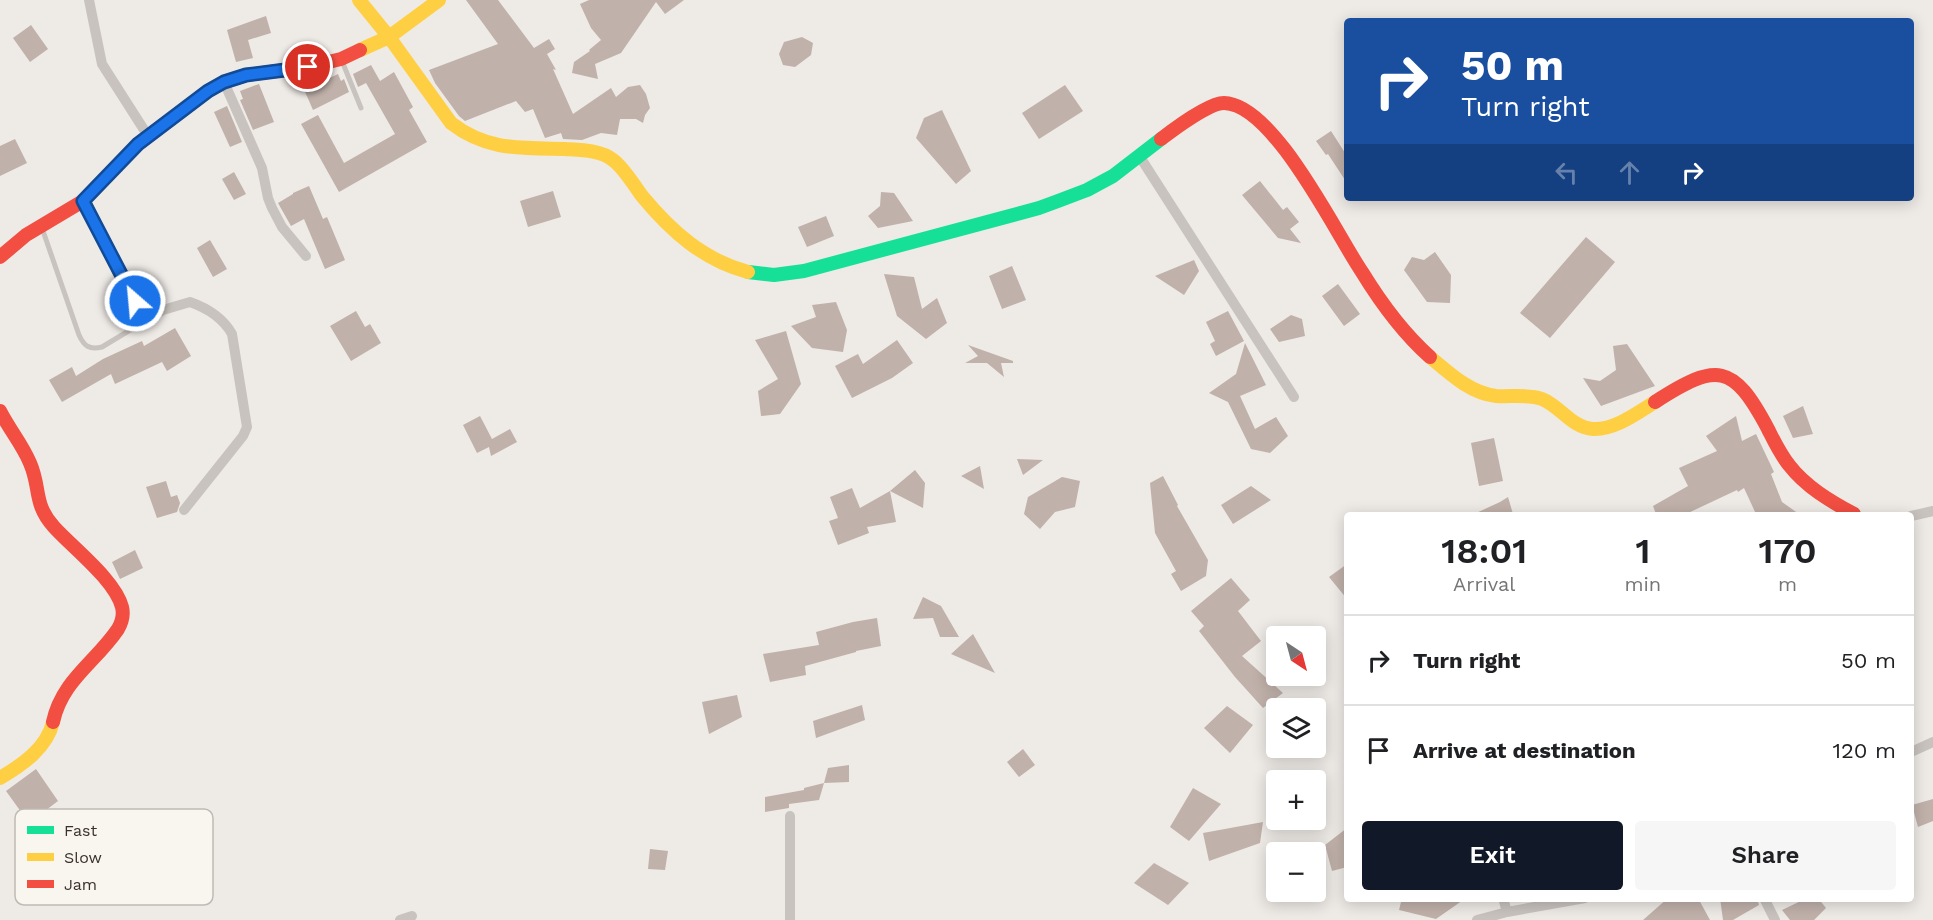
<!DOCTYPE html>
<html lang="en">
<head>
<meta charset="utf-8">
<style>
  :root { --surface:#fff; --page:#f6f6f6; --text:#202124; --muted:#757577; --line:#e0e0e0; --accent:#111827 }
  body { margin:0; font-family:"Work Sans",sans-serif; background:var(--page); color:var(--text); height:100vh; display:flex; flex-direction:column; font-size:22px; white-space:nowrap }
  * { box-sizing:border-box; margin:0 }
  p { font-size:20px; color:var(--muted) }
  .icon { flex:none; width:33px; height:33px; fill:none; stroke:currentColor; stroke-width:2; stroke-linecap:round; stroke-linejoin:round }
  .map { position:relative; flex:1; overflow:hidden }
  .side { position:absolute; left:1344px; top:512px; width:570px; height:390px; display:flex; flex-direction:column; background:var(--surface); border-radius:6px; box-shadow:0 3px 15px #0003 }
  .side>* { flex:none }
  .top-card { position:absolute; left:1344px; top:18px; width:570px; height:183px; border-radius:6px; box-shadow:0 3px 15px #0003; background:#1a4fa0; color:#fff; overflow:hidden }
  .needle { width:39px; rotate:144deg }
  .tools { position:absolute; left:1266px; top:626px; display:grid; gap:12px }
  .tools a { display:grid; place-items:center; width:60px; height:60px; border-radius:6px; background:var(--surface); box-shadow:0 3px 15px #0003; font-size:30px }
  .pin { position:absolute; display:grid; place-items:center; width:51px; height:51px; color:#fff; margin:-26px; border:3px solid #fff; border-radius:50%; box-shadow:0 2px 6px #0007 }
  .me { position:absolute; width:66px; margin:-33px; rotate:333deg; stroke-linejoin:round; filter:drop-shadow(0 0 4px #0008) }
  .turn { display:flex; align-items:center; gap:21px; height:126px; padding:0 18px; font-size:27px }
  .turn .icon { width:78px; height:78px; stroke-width:2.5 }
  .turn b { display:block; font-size:42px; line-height:51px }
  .lanes { display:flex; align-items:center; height:57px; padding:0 18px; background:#0003; justify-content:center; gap:30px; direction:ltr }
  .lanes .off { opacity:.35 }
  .eta { display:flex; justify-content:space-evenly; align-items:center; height:102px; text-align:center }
  .eta b { font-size:36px; font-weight:600; line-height:42px }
  .cta { display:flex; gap:12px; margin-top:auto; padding:12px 18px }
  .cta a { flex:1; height:69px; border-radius:6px; background:var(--accent); color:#fff; font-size:24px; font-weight:600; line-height:69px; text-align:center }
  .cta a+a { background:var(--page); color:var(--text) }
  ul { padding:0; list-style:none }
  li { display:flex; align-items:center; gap:18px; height:90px; padding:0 18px; border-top:2px solid var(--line) }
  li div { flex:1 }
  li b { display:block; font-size:22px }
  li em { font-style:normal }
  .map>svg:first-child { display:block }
  .building { fill:#c0b1aa }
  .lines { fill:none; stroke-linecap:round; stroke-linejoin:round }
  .lane { stroke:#c8c3be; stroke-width:5 }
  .street { stroke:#c8c3be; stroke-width:10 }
  .fast { stroke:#16e098; stroke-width:14 }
  .slow { stroke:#ffcf43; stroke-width:14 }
  .jam { stroke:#f24e42; stroke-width:14 }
  .route-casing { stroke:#114b97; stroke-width:15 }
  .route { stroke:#1a73e8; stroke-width:10 }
  .key { fill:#f9f5ef; stroke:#bfbab4; stroke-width:1.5 }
  .key-label { font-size:16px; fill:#39312c }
</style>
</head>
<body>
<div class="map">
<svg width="1933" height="920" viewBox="0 0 1933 920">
  <rect width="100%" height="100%" fill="#eeeae6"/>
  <path class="building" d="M466 0H498L534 48 549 39 555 49 547 54 556 70 553 69 573 114 611 88 616 97 628 87 640 85 646 94 650 108 645 115 643 123 636 119H620L617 135 601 133 582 140 563 139 561 133 545 138 533 109 525 112 516 101 465 121 459 116 435 83 429 70 498 44Z
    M589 0H684L665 14 656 2 621 53 595 64 598 79 572 73 574 62 590 51 589 50 601 40 591 28 580 4Z
    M266 16 271 33 248 40 253 58 236 62 227 30Z
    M31 25 48 49 30 62 13 38Z
    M802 37 813 43 811 55 795 67 783 65 779 54 784 42Z
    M371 65 380 81 394 72 413 107 409 110 427 142 339 192 301 124 318 115 344 163 395 134 366 83 358 87 353 74Z
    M338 74 341 81 344 79 349 92 313 110 302 85 319 77 321 82Z
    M259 84 274 122 253 130 240 100 243 99 240 91Z
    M1065 85 1083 111 1039 139 1022 113Z
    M227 106 242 142 230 147 214 112Z
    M942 110 971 171 956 184 916 138 924 118Z
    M1331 131 1347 156V183L1328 154 1326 155 1316 141Z
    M15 139 27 163 0 176V146Z
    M234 172 246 194 234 200 222 179Z
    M1260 181 1283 210 1287 207 1299 222 1290 229 1301 243 1278 238 1242 195Z
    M309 186 323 219 327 217 345 260 325 269 304 219 291 226 278 203 293 194V193Z
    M553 191 561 217 528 227 520 201Z
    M881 192 894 193 913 221 878 228 868 216 880 206Z
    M826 216 834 236 807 247 798 227Z
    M1586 237 1615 262 1550 338 1520 313Z
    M210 240 227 269 213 277 197 248Z
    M1435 252 1451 275 1450 303 1427 302 1404 270 1412 257 1424 260Z
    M1194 260 1199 271 1184 295 1155 276Z
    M1012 266 1026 300 1002 309 989 276Z
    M884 274 914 277 922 309 937 298 947 323 926 339 897 316Z
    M1338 284 1360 314 1344 326 1322 296Z
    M836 302 847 330 843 352 812 348 791 326 816 317 812 305Z
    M356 311 365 327 370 324 381 343 351 361 330 326Z
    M1228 311 1244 341 1216 356 1210 344 1215 341 1206 322Z
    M1291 315 1302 319 1305 336 1279 342 1270 329Z
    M175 328 191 356 167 371 162 362 115 384 111 374 62 402 49 380 72 367 76 376 103 359 142 341 144 346Z
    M786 331 801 384 780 414 761 416 758 391 778 379 755 340Z
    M897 340 913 363 892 378 852 398 835 366 858 354 863 364Z
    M1245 343 1266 385 1240 396 1255 429 1276 417 1288 436 1270 453 1251 449 1228 402 1209 393 1236 374Z
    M1627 344 1655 386 1601 406 1583 378 1600 381 1616 370 1613 346Z
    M968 345 1013 361V363H1001L1004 377 987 363H965L978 356Z
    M1803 406 1813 434 1793 438 1783 416Z
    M480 416 492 439 510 429 517 442 491 456 489 447 477 453 463 425Z
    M1736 416 1742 441 1756 434 1774 472 1771 474 1782 502 1799 514H1756L1744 488 1738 492 1737 490 1686 514H1656L1653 506 1688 486 1679 468 1717 451 1706 436Z
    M1494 438 1503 481 1479 486 1471 443Z
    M1017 459 1043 460 1023 475Z
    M980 466 984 489 961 476Z
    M915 470 925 483 923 508 890 491Z
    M1163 476 1178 505 1177 506 1208 560 1206 576 1181 591 1171 574 1176 571 1155 533 1150 483Z
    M1062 477 1080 481 1075 507 1055 512 1040 529 1024 514 1028 497Z
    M166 481 171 497 177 495 180 503 177 512 157 518 146 487Z
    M1251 486 1271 500 1233 524 1221 505Z
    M852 488 860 508 890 491 896 522 867 527 869 533 838 545 829 521 838 518 830 497Z
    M1508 497 1513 514H1474L1500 502Z
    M135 550 143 568 120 579 112 562Z
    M1347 564V599L1329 577Z
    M1231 578 1250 600 1238 611 1261 641 1242 656 1283 693 1263 708 1235 677 1199 631 1204 626 1191 611Z
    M923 597 941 606 959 637H940L933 618 913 619Z
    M877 618 881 646 856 651V652L805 666 806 675 770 682 763 654 819 645 816 632 853 622Z
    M973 634 995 673 951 654Z
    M737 695 742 717 709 734 702 702Z
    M862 705 865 720 816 738 813 721Z
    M1227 706 1253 725 1230 753 1204 728Z
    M1023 749 1035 765 1019 777 1007 762Z
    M849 765V782L824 783 828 768Z
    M36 769 58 801 29 823 6 791Z
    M824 783 819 800 789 804V808L765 812V797L804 790V788Z
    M1193 788 1221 804 1189 841 1170 827Z
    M1933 799V821L1918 827 1912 805Z
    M1263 822 1260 843 1209 861 1203 833Z
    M1347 828V867L1332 871 1325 845Z
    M650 849 668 851 665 870 648 869Z
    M1154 863 1189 883 1168 905 1134 883Z
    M1402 898H1466L1436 919 1399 910Z
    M1668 898H1698L1710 920H1643Z
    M1720 898H1757L1759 905 1733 920H1723Z
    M1807 898H1818L1826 908 1814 920H1790L1782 910Z"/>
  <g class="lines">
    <path class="lane" d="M342 61 361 108
      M42 228 79 335C84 346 89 350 102 347L145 321"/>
    <path class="street" d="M89 0 102 64 148 136
      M224 82 262 168 268 198 272 208 282 227 306 256
      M1140 157 1294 397
      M83 201 145 321 163 310 190 302C207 308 223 318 232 334L247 427 243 436 184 510
      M1911 516 1933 511
      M1911 752 1933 742
      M1503 898 1507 912
      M1764 898 1775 920
      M400 920 412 916
      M790 920V816
      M1477 920 1507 912 1585 898"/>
    <path class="fast" d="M748 272 774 275 804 271 1039 208 1058 201 1087 190 1113 176 1161 139"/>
    <path class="slow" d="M359 0 389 37 451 123C487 151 522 148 565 149 580 150 601 150 613 160 623 167 634 185 642 196 671 231 703 260 748 272
      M360 50 389 37 439 0
      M1430 357C1449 373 1470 393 1496 396 1512 397 1528 394 1542 399 1560 406 1572 428 1593 429 1615 430 1637 413 1655 402
      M0 778C22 765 47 748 53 722"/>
    <path class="jam" d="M1161 139C1174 129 1209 103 1224 103 1274 104 1336 234 1362 272 1381 303 1403 333 1430 357
      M0 257 26 235 83 201 138 144 208 91 224 82 246 75 308 67 341 59 360 50
      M1655 402C1717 362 1733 363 1768 429 1774 441 1780 454 1789 465 1806 487 1830 501 1854 514
      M0 411C9 429 22 444 30 463 41 488 33 504 54 527 73 548 115 580 122 607 124 615 122 622 118 629 96 662 62 680 53 722"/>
  </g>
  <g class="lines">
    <defs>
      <path id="route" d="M135 301 83 201 138 144 208 91 224 82 246 75 308 67"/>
    </defs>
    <use href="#route" class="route-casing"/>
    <use href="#route" class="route"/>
  </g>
  <rect x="15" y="809" width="198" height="96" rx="9" class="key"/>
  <rect x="27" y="826" width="27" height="8" fill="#16e098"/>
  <rect x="27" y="853" width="27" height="8" fill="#ffcf43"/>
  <rect x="27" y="880" width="27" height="8" fill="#f24e42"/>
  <g class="key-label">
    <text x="64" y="836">Fast</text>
    <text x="64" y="863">Slow</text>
    <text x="64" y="890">Jam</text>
  </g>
</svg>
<div class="tools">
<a><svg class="needle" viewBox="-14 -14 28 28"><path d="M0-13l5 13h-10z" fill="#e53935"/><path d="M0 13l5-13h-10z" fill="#757577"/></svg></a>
<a><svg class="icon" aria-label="layers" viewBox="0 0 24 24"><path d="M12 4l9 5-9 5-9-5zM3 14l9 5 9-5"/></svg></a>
<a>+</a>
<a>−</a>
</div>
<div class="pin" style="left:308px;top:67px;background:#d93025"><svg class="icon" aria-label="arrive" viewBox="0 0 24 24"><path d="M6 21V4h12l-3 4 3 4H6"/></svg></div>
<svg class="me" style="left:135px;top:301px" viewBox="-20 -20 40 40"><circle r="17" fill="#1a73e8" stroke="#fff" stroke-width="3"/><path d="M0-11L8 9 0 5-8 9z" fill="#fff"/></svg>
<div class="top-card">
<div class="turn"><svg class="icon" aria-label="right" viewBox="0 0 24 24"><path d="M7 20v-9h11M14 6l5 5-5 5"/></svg><div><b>50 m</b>Turn right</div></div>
<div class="lanes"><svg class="icon off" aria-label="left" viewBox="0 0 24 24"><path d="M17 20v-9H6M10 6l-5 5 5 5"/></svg><svg class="icon off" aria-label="ahead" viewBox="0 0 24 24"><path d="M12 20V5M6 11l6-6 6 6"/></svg><svg class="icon" aria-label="right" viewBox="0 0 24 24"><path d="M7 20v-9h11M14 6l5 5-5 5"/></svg></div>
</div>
<section class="side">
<div class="eta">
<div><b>18:01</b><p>Arrival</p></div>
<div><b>1</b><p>min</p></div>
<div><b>170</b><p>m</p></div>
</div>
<ul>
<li><svg class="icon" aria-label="right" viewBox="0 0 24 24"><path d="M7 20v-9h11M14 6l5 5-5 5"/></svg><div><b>Turn right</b></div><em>50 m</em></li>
<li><svg class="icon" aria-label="arrive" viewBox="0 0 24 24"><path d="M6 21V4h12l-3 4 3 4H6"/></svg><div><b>Arrive at destination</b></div><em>120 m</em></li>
</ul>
<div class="cta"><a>Exit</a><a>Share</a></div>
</section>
</div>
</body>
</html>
